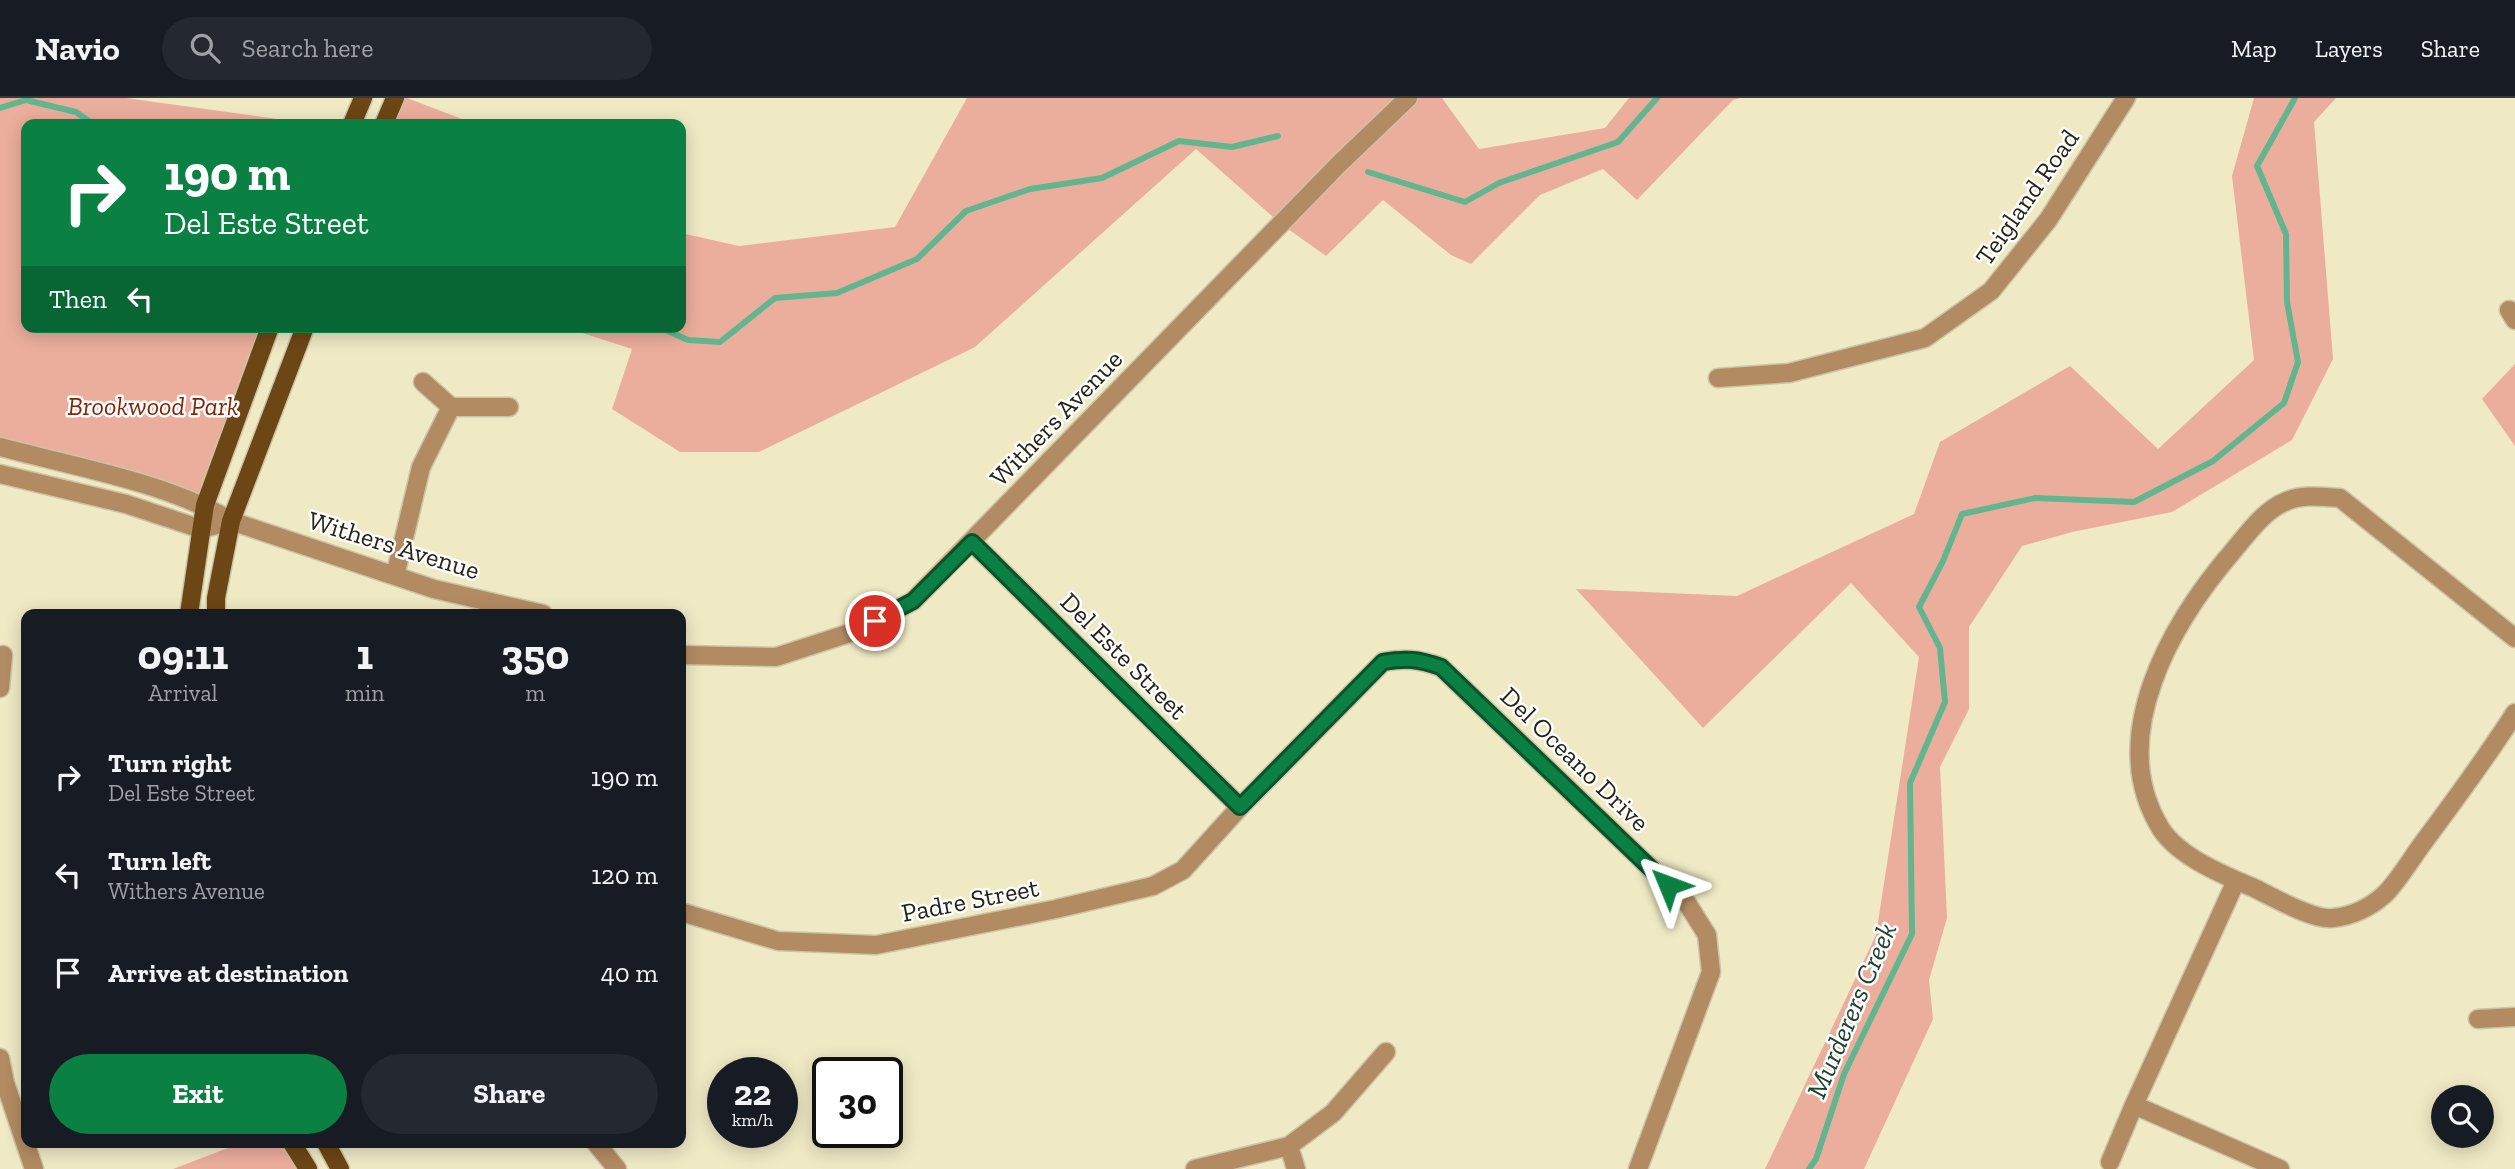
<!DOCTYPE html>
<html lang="en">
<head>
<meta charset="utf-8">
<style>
  :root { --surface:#171b24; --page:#242831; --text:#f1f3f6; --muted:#9ea1a6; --line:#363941; --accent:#0b8043 }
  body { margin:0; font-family:"Zilla Slab",serif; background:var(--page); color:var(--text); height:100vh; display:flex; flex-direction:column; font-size:26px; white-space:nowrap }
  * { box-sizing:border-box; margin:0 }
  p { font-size:23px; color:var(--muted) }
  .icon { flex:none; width:38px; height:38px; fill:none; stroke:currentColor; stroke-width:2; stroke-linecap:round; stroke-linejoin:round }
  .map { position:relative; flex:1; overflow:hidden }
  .panel { position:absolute; left:21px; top:511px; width:665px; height:539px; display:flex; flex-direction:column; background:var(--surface); border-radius:14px; box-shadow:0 4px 18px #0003 }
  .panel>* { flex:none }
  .top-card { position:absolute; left:21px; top:21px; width:665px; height:214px; border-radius:14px; box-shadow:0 4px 18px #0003; background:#0b8043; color:#fff; overflow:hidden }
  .controls { position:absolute; left:2431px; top:987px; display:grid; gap:14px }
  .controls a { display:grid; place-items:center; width:63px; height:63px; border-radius:50%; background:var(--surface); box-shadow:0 4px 18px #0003; font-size:35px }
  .speed { position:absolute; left:707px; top:959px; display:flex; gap:14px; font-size:35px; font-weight:700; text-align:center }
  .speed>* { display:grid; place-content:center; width:91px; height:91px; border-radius:50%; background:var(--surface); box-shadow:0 4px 18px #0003; line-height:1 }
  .speed small { font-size:18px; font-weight:400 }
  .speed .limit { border:4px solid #111; border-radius:10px; background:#fff; color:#111 }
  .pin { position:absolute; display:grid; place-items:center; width:60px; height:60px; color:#fff; margin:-30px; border:4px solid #fff; border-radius:50%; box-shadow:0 2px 7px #0007 }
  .me { position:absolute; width:77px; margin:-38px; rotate:314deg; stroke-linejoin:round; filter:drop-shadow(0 0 5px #0008) }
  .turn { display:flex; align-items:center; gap:24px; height:147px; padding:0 28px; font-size:32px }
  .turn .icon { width:91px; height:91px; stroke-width:2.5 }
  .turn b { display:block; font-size:49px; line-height:60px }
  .then { display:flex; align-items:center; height:66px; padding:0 28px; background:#0003; gap:14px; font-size:26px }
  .eta { display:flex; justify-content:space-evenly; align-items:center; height:119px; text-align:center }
  .eta b { font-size:42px; font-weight:700; line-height:49px }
  .button { display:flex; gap:14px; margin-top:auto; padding:14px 28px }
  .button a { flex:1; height:80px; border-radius:42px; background:var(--accent); color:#fff; font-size:28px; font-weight:700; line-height:80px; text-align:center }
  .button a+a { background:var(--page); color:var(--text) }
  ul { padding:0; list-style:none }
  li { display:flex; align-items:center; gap:21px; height:98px; padding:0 28px }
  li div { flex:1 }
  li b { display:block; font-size:26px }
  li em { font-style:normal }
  header { display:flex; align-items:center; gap:42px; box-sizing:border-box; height:98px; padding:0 35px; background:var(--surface); border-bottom:2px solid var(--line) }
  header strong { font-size:33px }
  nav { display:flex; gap:38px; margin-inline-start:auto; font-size:24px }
  .search { width:490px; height:63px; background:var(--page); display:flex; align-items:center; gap:18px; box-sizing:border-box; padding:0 24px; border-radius:38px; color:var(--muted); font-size:26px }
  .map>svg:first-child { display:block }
  .green { fill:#ecae9c }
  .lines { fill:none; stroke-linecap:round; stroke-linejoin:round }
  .stream { stroke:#61b690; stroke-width:6 }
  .minor-casing { stroke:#cbc5a5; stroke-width:21 }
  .major-casing { stroke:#cbc5a5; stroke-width:21 }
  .minor { stroke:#b28b63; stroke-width:18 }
  .major { stroke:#6d4615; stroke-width:18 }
  .route-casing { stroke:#07532c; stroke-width:18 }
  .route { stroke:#0b8043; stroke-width:12 }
  .labels { text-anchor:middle; stroke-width:5; stroke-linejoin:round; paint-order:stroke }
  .street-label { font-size:26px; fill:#262316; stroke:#fff }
  .park-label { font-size:26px; font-style:italic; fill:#812509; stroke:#fff }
  .water-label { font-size:28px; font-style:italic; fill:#1d4332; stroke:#fff }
</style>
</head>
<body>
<header>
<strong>Navio</strong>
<div class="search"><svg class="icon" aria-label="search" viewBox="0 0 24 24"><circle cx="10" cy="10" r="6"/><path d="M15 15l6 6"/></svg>Search here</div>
<nav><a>Map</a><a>Layers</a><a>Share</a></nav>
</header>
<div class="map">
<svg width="2515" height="1071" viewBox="0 0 2515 1071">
  <rect width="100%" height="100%" fill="#efe9c4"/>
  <path class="green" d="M0 0H126L313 26H26V229H270L205 407 0 349Z
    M395 0H407L475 26H384Z
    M967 0H1442L1479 51 1605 30 1629 0H1740L1733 2 1637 102 1603 71 1540 97 1471 166 1451 157 1383 102 1326 158 1281 126 1196 51 975 249 759 354H680L612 311 632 251 564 229H681V135L739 148 895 129Z
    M2254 0H2336L2314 24 2333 261 2292 342 2172 414 2072 434 2022 448 1969 529V611L1940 669 1947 820 1929 882 1933 921 1864 1071H1765L1876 837 1919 559 1851 485 1703 630 1576 491 1737 498 1914 416 1940 344 2070 268 2158 351 2254 262 2232 78Z
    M2515 266V348L2482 301Z
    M241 1045H292L308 1071H173Z"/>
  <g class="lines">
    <path class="stream" d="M0 10 26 2 76 14 93 26
      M1368 74 1465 104 1499 85 1618 44 1657 0
      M659 229 688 242 720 244 775 200 837 195 917 161 966 113 1030 91 1102 80 1179 43 1232 49 1278 38
      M1809 1071 1816 1061 1844 976 1912 836 1910 685 1945 604 1940 550 1919 509 1943 463 1962 416 2035 400 2134 404 2213 363 2284 305 2298 264 2287 204 2286 136 2257 68 2295 0"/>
    <defs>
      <path id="minor" d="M2509 212 2515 222
        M1718 280 1789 275 1925 240 1991 193 2048 122 2126 0
        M423 284 451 309H509
        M0 349C72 368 169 385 231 423L201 431 126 406 0 376
        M231 423 434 491 543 516
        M972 444 1240 709
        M395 478 421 369 451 309
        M2515 540 2340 400C2323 399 2303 396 2287 403 2264 412 2249 434 2233 453 2172 524 2104 639 2161 731 2179 759 2225 778 2254 790 2273 799 2314 823 2333 820 2352 818 2371 809 2385 796 2399 782 2411 761 2423 745 2455 702 2486 660 2515 615
        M681 557 776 559 856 533 913 503 1339 66 1408 0
        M0 590 3 557
        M2236 783 2134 1007 2280 1071
        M681 814 778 843 876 847 1056 811 1153 788 1183 772 1240 709 1383 564C1407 560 1418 561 1441 569L1687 805 1707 837 1711 874 1638 1071
        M2478 921 2515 919
        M0 960 5 985 34 1071
        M596 1045 617 1071
        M1289 1048 1296 1071
        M2110 1064 2134 1007
        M1195 1071 1289 1048 1333 1015 1386 954"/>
      <path id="major" d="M352 26 363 0
        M384 26 395 0
        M189 516 205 407 270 229
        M216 516V500L231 423 305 229
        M292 1045 308 1071
        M326 1045 340 1071"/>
    </defs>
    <use href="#minor" class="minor-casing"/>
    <use href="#major" class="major-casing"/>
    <use href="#minor" class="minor"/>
    <use href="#major" class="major"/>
  </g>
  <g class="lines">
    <defs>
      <path id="route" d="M875 523 913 503 972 444 1240 709 1383 564C1407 560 1418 561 1441 569L1668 787"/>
    </defs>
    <use href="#route" class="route-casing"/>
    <use href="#route" class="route"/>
  </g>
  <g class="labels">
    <g class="street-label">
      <text transform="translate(2027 99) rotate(-55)" y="9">Teigland Road</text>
      <text transform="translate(1056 320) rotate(-46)" y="9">Withers Avenue</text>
      <text transform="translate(394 447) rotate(17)" y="9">Withers Avenue</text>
      <text transform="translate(1124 558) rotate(45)" y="9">Del Este Street</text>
      <text transform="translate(1575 661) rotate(44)" y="9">Del Oceano Drive</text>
      <text transform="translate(970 802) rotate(-11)" y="9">Padre Street</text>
    </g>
    <g class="park-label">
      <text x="153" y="317">Brookwood Park</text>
    </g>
    <g class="water-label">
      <text transform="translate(1851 912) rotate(-67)" y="10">Murderers Creek</text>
    </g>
  </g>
</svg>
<div class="controls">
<a><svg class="icon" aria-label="search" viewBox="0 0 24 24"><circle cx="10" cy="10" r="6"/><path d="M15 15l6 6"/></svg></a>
</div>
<div class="speed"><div>22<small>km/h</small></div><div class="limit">30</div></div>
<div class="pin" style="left:875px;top:523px;background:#d93025"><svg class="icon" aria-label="arrive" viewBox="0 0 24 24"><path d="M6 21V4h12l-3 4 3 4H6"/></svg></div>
<svg class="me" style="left:1668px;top:787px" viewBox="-20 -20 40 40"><path d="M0-17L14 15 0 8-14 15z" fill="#0b8043" stroke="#fff" stroke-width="4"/></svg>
<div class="top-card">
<div class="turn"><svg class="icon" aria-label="right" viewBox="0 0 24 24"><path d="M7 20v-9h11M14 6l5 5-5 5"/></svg><div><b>190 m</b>Del Este Street</div></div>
<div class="then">Then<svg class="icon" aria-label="left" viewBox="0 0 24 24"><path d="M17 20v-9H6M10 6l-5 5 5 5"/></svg></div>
</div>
<section class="panel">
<div class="eta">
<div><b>09:11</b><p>Arrival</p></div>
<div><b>1</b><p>min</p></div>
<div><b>350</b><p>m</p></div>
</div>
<ul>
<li><svg class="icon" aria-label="right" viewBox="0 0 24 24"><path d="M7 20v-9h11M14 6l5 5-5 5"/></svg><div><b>Turn right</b><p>Del Este Street</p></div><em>190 m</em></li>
<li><svg class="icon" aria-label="left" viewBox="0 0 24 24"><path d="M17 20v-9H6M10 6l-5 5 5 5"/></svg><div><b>Turn left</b><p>Withers Avenue</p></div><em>120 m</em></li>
<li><svg class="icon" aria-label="arrive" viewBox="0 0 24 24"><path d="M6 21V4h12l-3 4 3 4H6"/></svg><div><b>Arrive at destination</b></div><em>40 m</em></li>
</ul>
<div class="button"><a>Exit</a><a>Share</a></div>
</section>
</div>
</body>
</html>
